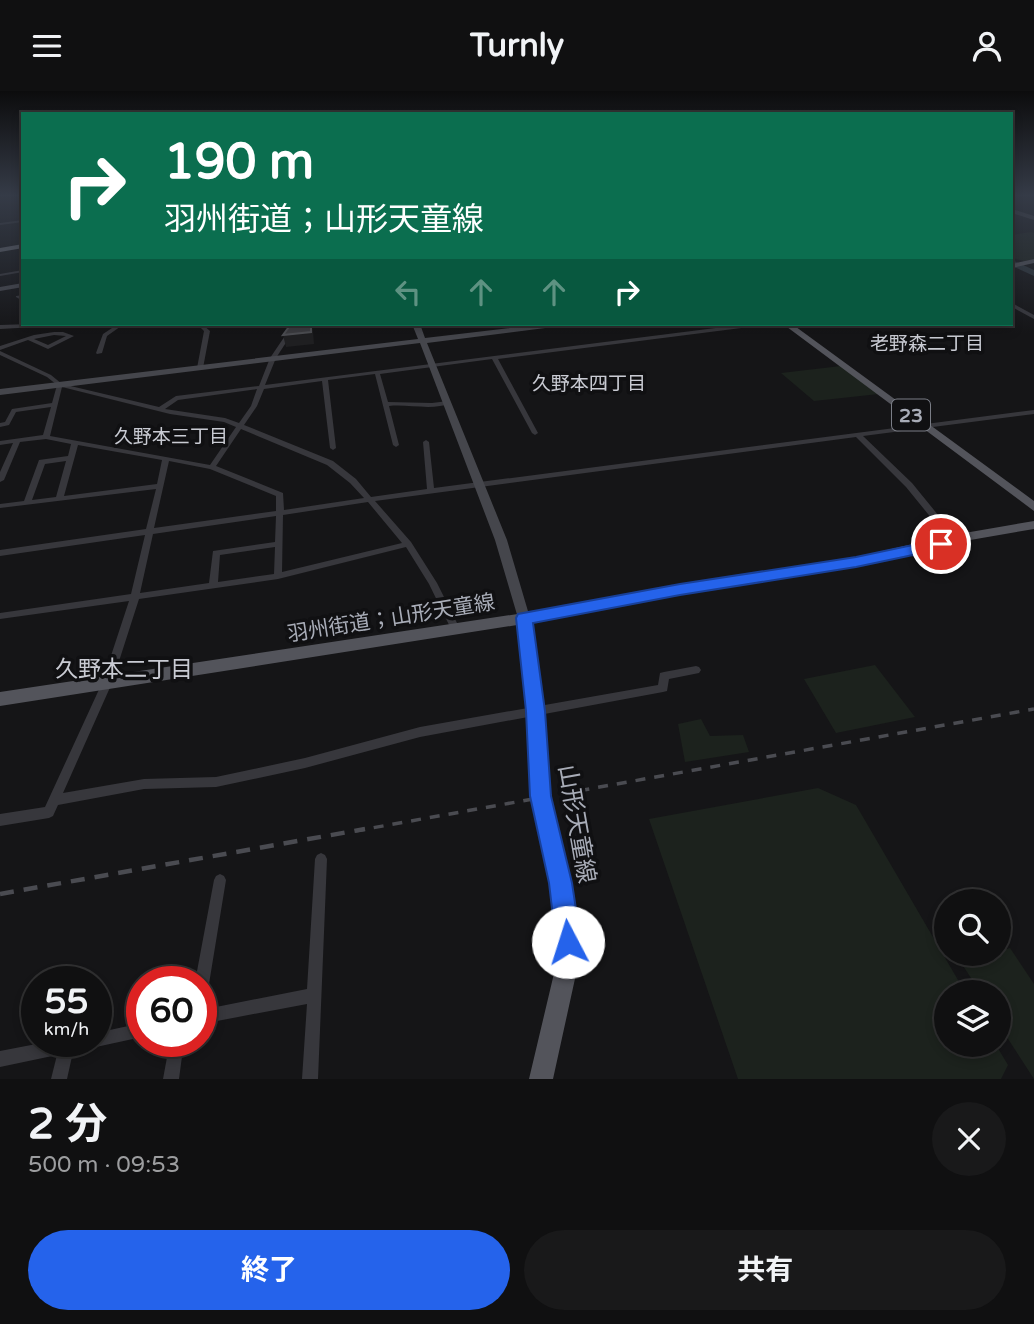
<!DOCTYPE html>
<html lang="ja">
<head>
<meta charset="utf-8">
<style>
  :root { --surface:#101011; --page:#19191a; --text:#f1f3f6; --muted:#9c9d9f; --line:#303031; --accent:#2563eb }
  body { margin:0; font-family:"Varela Round","Noto Sans JP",sans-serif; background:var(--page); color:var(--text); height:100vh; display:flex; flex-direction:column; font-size:26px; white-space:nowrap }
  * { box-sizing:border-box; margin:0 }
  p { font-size:23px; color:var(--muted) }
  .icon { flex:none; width:38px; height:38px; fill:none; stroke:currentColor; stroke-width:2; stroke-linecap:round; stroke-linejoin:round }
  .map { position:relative; height:988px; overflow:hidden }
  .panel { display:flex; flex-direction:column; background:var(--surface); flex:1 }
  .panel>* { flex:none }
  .guide { position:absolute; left:21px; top:21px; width:992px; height:214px; border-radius:0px; box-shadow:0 4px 10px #0003,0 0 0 2px var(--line); background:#0b6e4f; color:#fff; overflow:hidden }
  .tools { position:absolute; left:934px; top:798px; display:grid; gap:14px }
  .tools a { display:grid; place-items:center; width:77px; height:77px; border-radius:50%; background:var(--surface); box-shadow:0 4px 10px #0003,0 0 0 2px var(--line); font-size:35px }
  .speed { position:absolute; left:21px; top:875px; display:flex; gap:14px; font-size:35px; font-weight:700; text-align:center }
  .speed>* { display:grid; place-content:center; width:91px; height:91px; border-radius:50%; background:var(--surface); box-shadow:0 4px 10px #0003,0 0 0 2px var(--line); line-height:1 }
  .speed small { font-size:18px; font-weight:400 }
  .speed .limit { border:10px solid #d22; background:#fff; color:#111 }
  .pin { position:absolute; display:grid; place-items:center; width:60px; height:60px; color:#fff; margin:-30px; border:4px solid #fff; border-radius:50%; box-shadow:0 2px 7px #0007 }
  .me { position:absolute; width:77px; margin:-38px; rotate:355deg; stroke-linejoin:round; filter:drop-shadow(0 0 5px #0008) }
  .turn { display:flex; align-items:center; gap:24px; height:147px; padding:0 28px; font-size:32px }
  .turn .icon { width:91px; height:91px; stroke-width:2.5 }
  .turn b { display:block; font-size:49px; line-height:60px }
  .lanes { display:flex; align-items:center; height:66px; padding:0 28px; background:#0003; justify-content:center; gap:35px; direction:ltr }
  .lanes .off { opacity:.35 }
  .round { display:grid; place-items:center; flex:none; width:74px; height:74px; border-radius:37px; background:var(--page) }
  .headline { display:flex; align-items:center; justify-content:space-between; height:119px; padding:0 28px }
  h1 { font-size:42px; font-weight:700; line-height:52px }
  .primary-button { display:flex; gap:14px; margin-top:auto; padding:14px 28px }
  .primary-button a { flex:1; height:80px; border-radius:42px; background:var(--accent); color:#fff; font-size:28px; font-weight:700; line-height:80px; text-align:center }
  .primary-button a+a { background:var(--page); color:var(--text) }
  header { display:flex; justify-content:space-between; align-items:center; height:91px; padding:0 28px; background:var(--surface); font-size:32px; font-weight:700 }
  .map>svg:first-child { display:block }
  .green { fill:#1c221d }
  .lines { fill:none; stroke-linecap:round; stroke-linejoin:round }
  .river { fill:#2c343a; fill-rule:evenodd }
  .street { fill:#37373c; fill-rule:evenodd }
  .secondary { fill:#45464c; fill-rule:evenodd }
  .primary { fill:#53545b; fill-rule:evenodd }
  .highway { fill:#63656d; fill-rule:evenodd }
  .rail-far1 { stroke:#4a4b51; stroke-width:3.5; stroke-dasharray:10 9; stroke-linecap:butt }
  .rail { stroke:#4a4b51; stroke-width:4.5; stroke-dasharray:14 10; stroke-linecap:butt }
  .shaded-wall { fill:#1f1f21 }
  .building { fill:#3c3c40; stroke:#4d4e53; stroke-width:2 }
  .route { fill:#2563eb; stroke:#184099; stroke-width:2 }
  .labels { text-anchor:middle; stroke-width:7; stroke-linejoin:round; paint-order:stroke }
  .far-neighbourhood-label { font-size:19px; fill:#c9cbd3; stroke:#101012 }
  .shield { fill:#101012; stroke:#7a7d86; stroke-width:2 }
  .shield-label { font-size:19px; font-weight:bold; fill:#a8acb7 }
  .street-label { font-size:21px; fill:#a8acb7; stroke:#101012 }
  .neighbourhood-label { font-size:23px; fill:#c9cbd3; stroke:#101012 }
  .near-street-label { font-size:24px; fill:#a8acb7; stroke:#101012 }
</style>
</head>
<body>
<header><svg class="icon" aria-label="menu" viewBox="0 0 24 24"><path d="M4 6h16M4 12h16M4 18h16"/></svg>Turnly<svg class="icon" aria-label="person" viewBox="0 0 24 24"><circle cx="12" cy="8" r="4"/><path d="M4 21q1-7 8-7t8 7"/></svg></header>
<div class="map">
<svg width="1034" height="988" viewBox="0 0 1034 988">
  <rect width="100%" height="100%" fill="#151517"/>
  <path class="green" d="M1031 141 1034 142V168L1024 170 1012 167V144Z
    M841 275 879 303 814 310 781 282Z
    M875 574 915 626 836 642 804 588Z
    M701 628 710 645 743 644 749 661 685 671 678 633Z
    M818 697 856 714 965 901H947V954H996L1008 974 1001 988H738L649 728Z
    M1010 857 1034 893V988L999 934V901H980L960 870 999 863V860Z"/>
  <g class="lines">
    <path class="river" d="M1012 169 1034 179V185L1012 175Z"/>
    <path class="street" d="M23 129V131L0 134V132Z
      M23 179V181L0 185V183Z
      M23 204V210L16 206V205Z
      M1012 212 1034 224V228L1012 216Z
      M30 233H57L54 235 0 238V234Z
      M118 233H124L107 245 102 262 97 263 96 262 103 243Z
      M197 233H202L210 240 203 277 200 279 197 277 204 240Z
      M293 233H298L276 267 265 294 747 233H760L757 235 498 268 538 342 535 344 532 342 492 268 380 283 388 311 432 312 448 310 451 312C433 320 409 313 389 315L399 354 396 356 393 354 375 283 328 289 336 357 333 359 330 357 322 290 264 298 257 315 244 334 333 370 356 388 371 406 427 398 423 351 426 349 429 351 434 397 1034 319V323L863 345 912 392 956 446 957 448 956 450H950L906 396 856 346 375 410 411 451 437 492 460 538 458 540H452L429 493 406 456 278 488 139 508 112 592 63 702 144 688 216 686 305 667 420 636 658 594 660 582 664 581 696 575 699 576 701 579 699 582 669 588 667 600 663 601 420 646 305 677 216 696 144 698 58 714 53 725 49 727 0 735V723L45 716 102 592 129 510 0 528V522L131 503 145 444 0 465V459L146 438 156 398 0 417V413L24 410 39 369 68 365 71 353 46 348 20 351 4 389 0 391V381L13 352 0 354V350L43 344 51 316 16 321 9 334 0 336V332L5 331 12 318 52 312 57 294 47 286 0 264V260L51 284 62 293 159 316 176 305 259 295 270 267ZM62 296 170 323 224 331 236 336 210 374 50 345ZM257 298 251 315 239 332 225 327 165 318 178 309ZM241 338 327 374 350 392 364 407 284 419 283 402 216 375ZM78 354 162 369 157 393 64 405ZM66 370 56 406 32 409 45 373ZM169 370 210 378 276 405V420L154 437ZM368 411 402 452 282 481 283 424ZM276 425 275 451 213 460 209 492 140 502 153 443ZM275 456 274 483 218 491 220 464Z
      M54 241H63L74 245 48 258 28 249 0 259V255L34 244ZM54 244 66 245 48 254 34 248Z
      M321 762 325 764 327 768 318 988H302L307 913 201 933V919L307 898 315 768 317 764Z
      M220 783 224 785 226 789 208 899 206 904 201 906V891H195L214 789 216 785Z
      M142 932V946L73 961 67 988H51L57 964 0 976V960L52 950H96V942Z
      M170 950H184L179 988H163Z"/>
    <path class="secondary" d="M1012 118 1034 125V129L1012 122Z
      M23 192V196L0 200V196Z
      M412 233H420L425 247 545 233H565L561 235 427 252 507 449 530 527 529 530H519L518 527 495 449 420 252 0 304V298L418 248Z"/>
    <path class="primary" d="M1034 168V172L1012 177V173Z
      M783 233H792L1034 410V420Z
      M1034 430V438L953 452 856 476 680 503 532 531 543 620 549 705 571 792 579 851 578 874 553 988H529L556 874 557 851 551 792 531 705 527 620 517 534 0 615V601L524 522 680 493 856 466 953 444Z"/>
    <path class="highway" d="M23 153V157L0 161V157Z"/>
    <path class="rail-far1" d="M355 740 1034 618"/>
    <path class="rail" d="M0 803 365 738"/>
  </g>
  <path class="shaded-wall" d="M311 233 313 240 314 253 286 256 283 244Z"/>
  <path class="building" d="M291 233H311V241L283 244Z"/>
  <linearGradient id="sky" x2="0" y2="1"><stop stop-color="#0c0c0d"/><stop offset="0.43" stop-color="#353b47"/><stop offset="1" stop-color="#353b47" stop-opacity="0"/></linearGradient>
  <rect width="1034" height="242" fill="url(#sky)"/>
  <path class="route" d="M941 448 948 453 946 457 856 476 680 504 533 532 545 620 551 705 572 792 581 851 577 860 568 863 560 860 556 851 549 792 530 705 526 620 516 527 518 523 680 493 856 466Z"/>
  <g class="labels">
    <g class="far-neighbourhood-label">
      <text x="927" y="259">老野森二丁目</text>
      <text x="589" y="299">久野本四丁目</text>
      <text x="171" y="352">久野本三丁目</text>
    </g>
    <rect class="shield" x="892" y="308.5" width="38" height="31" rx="5"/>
    <g class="shield-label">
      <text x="911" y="331">23</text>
    </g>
    <g class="street-label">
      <text transform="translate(391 527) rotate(-9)" y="7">羽州街道；山形天童線</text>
    </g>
    <g class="neighbourhood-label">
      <text x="124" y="586">久野本二丁目</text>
    </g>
    <g class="near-street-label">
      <text transform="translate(577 733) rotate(80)" y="8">山形天童線</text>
    </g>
  </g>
</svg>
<div class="tools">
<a><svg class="icon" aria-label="search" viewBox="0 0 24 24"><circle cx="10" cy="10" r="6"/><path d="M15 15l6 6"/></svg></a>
<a><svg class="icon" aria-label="layers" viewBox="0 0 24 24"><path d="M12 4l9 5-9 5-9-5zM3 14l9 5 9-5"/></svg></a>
</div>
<div class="speed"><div>55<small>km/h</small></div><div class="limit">60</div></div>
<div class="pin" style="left:941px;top:453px;background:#d93025"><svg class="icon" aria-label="arrive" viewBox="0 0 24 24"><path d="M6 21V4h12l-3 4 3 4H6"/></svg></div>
<svg class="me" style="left:568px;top:851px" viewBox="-20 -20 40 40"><circle r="19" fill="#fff"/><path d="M0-13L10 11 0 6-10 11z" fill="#2563eb"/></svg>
<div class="guide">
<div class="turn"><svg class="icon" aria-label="right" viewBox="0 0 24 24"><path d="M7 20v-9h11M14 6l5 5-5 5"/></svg><div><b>190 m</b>羽州街道；山形天童線</div></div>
<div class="lanes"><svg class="icon off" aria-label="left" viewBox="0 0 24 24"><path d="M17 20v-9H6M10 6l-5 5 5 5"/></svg><svg class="icon off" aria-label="ahead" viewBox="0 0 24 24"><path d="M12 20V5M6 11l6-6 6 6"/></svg><svg class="icon off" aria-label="ahead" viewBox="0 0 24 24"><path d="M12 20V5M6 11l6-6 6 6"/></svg><svg class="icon" aria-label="right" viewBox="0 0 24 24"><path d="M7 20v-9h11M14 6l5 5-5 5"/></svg></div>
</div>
</div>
<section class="panel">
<div class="headline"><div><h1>2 分</h1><p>500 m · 09:53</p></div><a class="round"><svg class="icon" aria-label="close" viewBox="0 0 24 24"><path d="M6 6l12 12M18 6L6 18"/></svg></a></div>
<div class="primary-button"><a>終了</a><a>共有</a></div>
</section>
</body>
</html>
